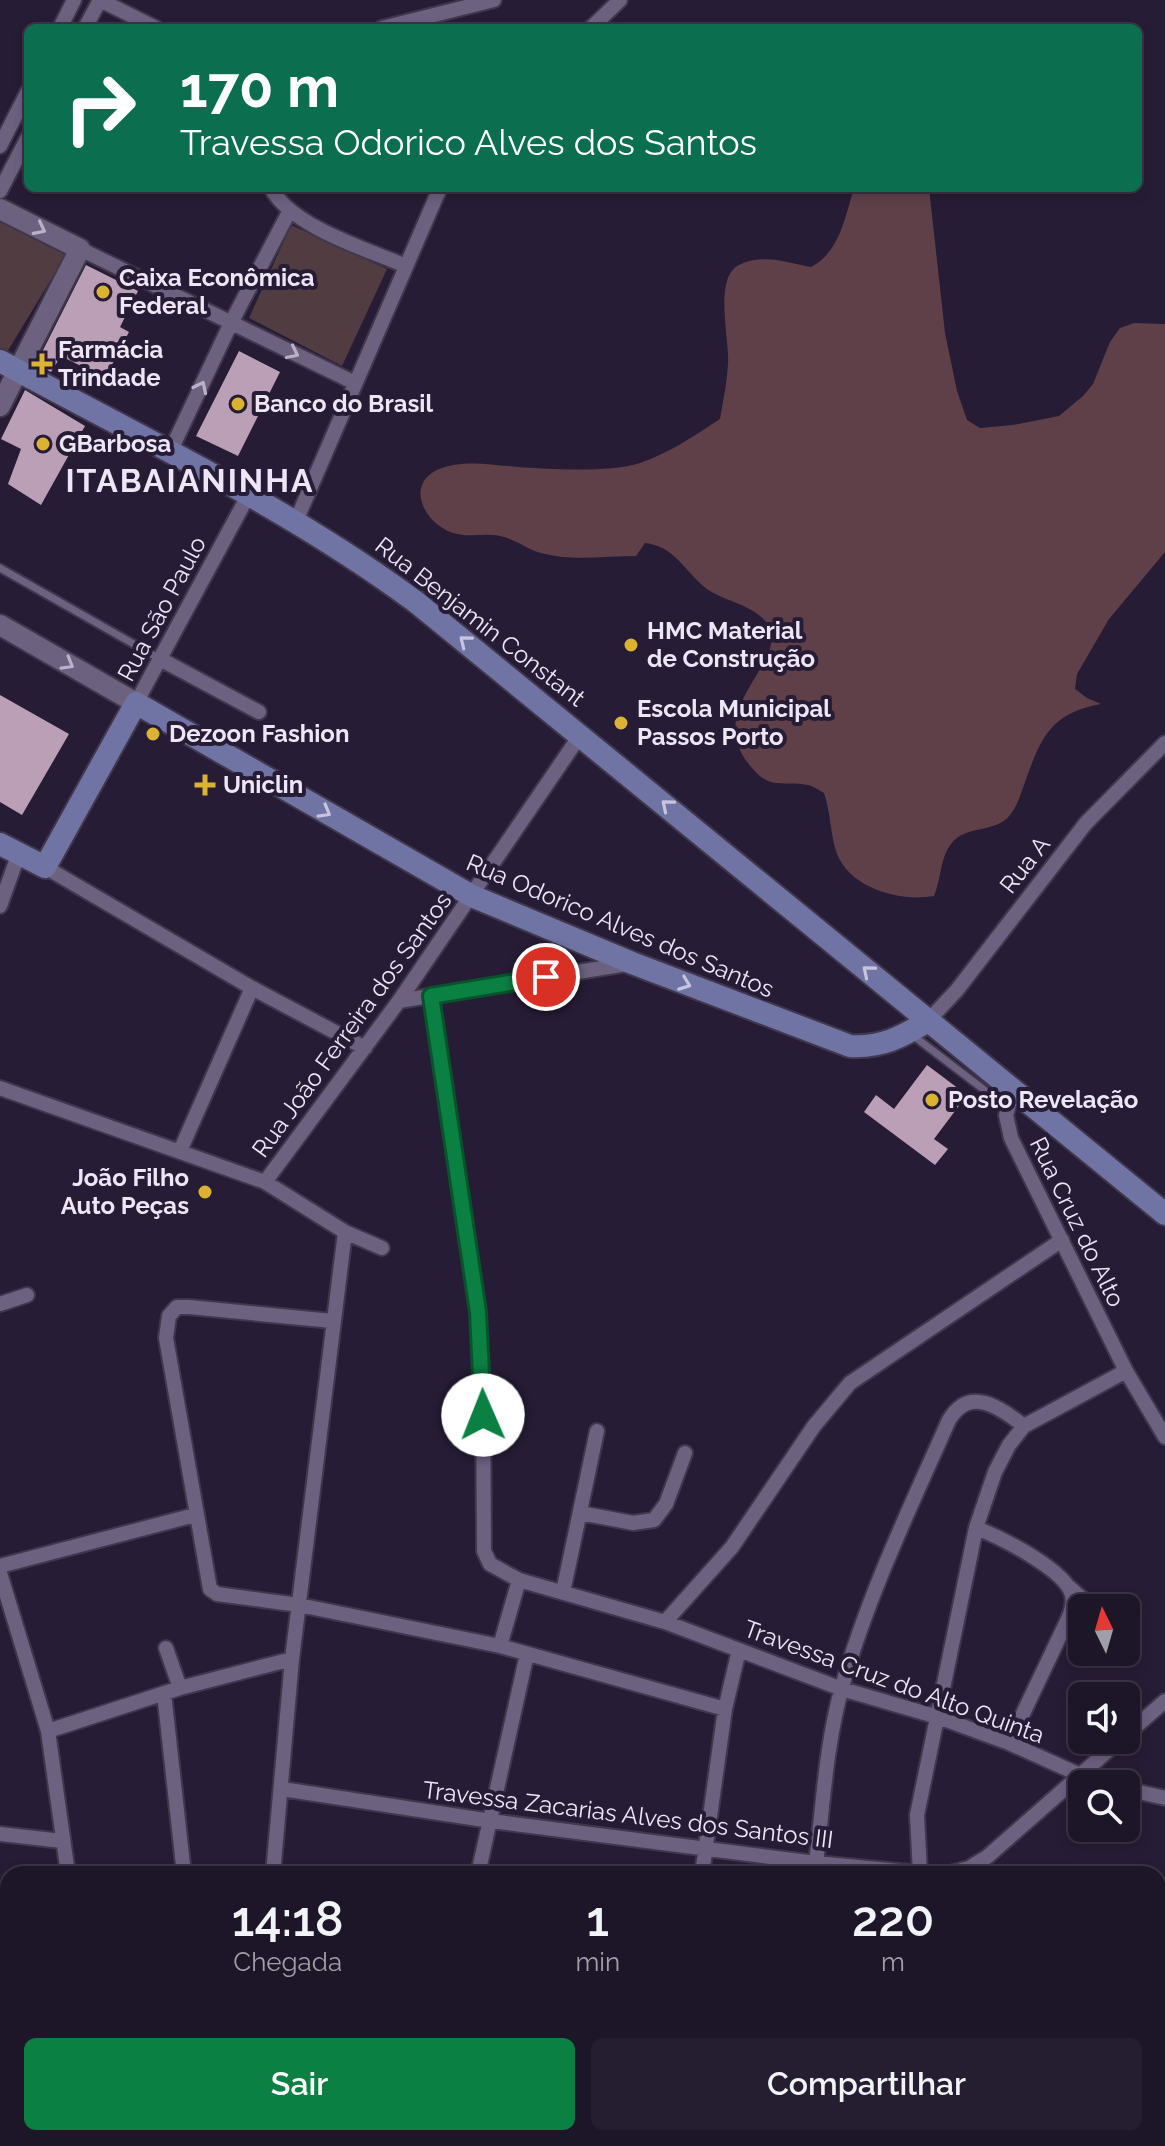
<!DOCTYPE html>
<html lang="pt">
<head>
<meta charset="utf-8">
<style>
  :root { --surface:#1d1528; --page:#251e30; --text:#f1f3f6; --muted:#a09fa8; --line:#3b3445; --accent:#0b8043 }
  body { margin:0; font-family:Raleway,sans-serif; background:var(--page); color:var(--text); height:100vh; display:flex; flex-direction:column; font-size:30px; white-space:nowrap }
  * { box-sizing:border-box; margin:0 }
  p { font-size:26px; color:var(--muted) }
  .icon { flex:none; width:44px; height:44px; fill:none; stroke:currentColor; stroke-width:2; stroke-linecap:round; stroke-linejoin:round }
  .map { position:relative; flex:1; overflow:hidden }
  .sheet { position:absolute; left:0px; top:1866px; width:1166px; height:280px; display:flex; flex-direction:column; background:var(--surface); border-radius:24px 24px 0 0; box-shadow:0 4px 12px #0003,0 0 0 2px var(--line) }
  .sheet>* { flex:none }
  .banner { position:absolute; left:24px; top:24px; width:1118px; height:168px; border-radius:12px; box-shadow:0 4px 12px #0003,0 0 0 2px var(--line); background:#0b6e4f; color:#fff; overflow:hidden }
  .needle { width:52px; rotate:355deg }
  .buttons { position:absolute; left:1068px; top:1594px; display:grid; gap:16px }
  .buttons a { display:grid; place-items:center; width:72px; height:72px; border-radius:12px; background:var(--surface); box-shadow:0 4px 12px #0003,0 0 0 2px var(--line); font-size:40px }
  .pin { position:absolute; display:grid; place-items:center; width:68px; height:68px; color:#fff; margin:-34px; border:4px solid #fff; border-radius:50%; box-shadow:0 2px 8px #0007 }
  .me { position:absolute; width:88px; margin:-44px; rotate:359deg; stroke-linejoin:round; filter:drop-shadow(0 0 6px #0008) }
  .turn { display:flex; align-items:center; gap:28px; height:168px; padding:0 24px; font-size:36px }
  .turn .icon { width:104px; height:104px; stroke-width:2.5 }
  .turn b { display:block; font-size:56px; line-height:68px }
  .eta { display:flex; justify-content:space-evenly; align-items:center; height:136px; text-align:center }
  .eta b { font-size:48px; font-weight:600; line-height:56px }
  .primary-button { display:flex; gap:16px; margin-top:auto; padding:16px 24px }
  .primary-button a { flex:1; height:92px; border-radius:12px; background:var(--accent); color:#fff; font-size:32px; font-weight:600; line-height:92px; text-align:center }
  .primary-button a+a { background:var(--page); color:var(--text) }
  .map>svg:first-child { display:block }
  .green { fill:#503c41 }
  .forest { fill:#5f4048 }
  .building { fill:#bb9fb7 }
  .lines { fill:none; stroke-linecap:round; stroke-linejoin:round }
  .service-casing { stroke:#40374c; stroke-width:11 }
  .minor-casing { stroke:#40374c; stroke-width:18 }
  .secondary-casing { stroke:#40374c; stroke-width:24 }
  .primary-casing { stroke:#40374c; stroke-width:26 }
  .path { stroke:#736a80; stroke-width:3; stroke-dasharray:4 4; stroke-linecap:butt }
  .service { stroke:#6c617f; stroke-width:7 }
  .minor { stroke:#6c617f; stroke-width:14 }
  .secondary { stroke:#6c617f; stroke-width:20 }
  .primary { stroke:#7074a5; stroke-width:22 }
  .oneway { stroke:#b9b1c7 }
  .oneway2 { stroke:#c7c4de }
  .route-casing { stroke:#07532c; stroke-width:20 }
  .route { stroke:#0b8043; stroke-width:14 }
  .poi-dot { fill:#dcb233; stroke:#271c35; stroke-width:3 }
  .labels { text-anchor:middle; stroke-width:8; stroke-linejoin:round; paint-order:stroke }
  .poi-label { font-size:24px; font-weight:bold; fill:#ece6f7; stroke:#271c35; text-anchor:start }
  .street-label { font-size:24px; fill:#ece6f7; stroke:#271c35 }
  .district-label { font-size:32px; font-weight:bold; letter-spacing:2px; fill:#ece6f7; stroke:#271c35 }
</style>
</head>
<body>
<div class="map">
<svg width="1165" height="2146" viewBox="0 0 1165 2146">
  <rect width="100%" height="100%" fill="#271c35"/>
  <path class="green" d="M0 221 66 255 7 352 0 349Z
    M291 225 387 269 342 366 249 318Z"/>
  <path class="forest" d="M854 188H929L945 333 957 391 967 420 980 428 1013 425 1059 416 1083 396 1093 384 1110 342 1120 328 1134 323 1165 324V552L1109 619 1077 674 1075 689 1087 698 1101 704C1051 713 1041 737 1025 782 1021 793 1018 805 1010 815 995 834 966 824 951 844 940 858 941 880 934 896 901 902 851 889 837 854 830 835 831 813 824 793 819 790 813 786 808 785 783 780 771 791 752 768 698 707 795 661 766 622 753 605 724 601 707 589 685 572 675 546 645 543L636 556C607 556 573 561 545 554 529 551 516 539 500 536 486 533 471 537 457 534 427 528 402 485 439 469 463 459 492 465 518 467 550 469 609 473 640 463 669 453 694 436 720 419 723 401 727 383 728 364 730 341 713 278 739 265 762 253 789 263 811 267 840 252 845 217 854 188Z
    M1165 1921V2146H1084L1085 2138H1158V1936Z"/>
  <path class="building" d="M86 265 138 291 120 327 129 332 105 378 61 356 51 372 36 364Z
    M239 351 280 372 238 456 196 436Z
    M25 390 85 426 41 505 8 484 21 449 1 439Z
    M0 695 69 734 22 815 0 802Z
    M927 1065 967 1095 934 1139 948 1149 935 1165 864 1112 876 1095 894 1109Z"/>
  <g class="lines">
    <defs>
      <path id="service" d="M0 568 160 659
        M911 1034 1008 1108"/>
      <path id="minor" d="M100 0 156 28
        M60 28 74 0
        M85 28 100 0
        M382 28 494 0
        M591 28 620 0
        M0 146 28 91
        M271 188C292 227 366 249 406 266
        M0 191 28 137
        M80 249 355 383
        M170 452 231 323 289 212
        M296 521 440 188
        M160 659 259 712
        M136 703 249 494
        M45 867 252 988 365 1048
        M0 906 19 853
        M431 996 478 1312 483 1388 484 1551 490 1564 519 1580 665 1622 842 1689 938 1717 1009 1743 1080 1775 1109 1784
        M399 1001 627 964
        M928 1021 957 990 1086 823 1165 743
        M0 1088 265 1182 345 1232 382 1248
        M1013 1090 1006 1115 1011 1138 1126 1371 1165 1437
        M180 1151 252 988
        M265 1182 399 1001 581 734
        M0 1304 27 1295
        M332 1321 189 1307H177L169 1316 166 1338 210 1589 217 1594 299 1605 500 1646 519 1580
        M580 1513 633 1523 654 1520 666 1504 685 1453
        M976 1528C1000 1537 1066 1570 1072 1595 1074 1604 1071 1612 1068 1619L1009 1743
        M0 1566 195 1515
        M0 1573 48 1731 68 1874
        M1069 1587 1093 1608
        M563 1592 597 1431
        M665 1622 732 1547 814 1426 850 1383 1062 1240
        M1126 1636 1133 1642
        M500 1646 725 1709
        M166 1648 180 1688
        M164 1693 184 1874
        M48 1731 180 1688 292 1659
        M1126 1735 1165 1701
        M282 1789 491 1821 816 1863 920 1873H951L969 1868 987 1857 1120 1740
        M1126 1789 1165 1798
        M0 1834 62 1841
        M816 1863C823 1805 826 1744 842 1687 868 1595 910 1508 949 1420 970 1385 1000 1408 1024 1426
        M920 1873 917 1815 976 1528 995 1472 1009 1445 1024 1426 1126 1371
        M273 1874 292 1659 345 1232
        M478 1874 527 1654
        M702 1874 725 1709 739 1650
        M0 2127 8 2126
        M115 2138 116 2146
        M216 2138 218 2146
        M236 2146 237 2138
        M378 2146 386 2138
        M403 2146 405 2138
        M671 2146V2138
        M848 2146 849 2138"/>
      <path id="secondary" d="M0 209 80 249 0 406
        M0 625 136 703"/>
      <path id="primary" d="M0 361C141 438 286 506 416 602L1165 1214
        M0 844 45 867 136 703 472 896 632 963 850 1046C881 1048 902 1037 928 1021"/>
    </defs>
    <use href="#service" class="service-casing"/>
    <use href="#minor" class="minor-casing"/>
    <use href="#secondary" class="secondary-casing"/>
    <use href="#primary" class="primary-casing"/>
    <path class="path" d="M0 2010H8"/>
    <use href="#service" class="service"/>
    <use href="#minor" class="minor"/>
    <use href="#secondary" class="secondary"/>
    <use href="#primary" class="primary"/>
  </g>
  <defs><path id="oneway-chevron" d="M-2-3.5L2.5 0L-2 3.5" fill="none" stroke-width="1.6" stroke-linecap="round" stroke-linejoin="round" transform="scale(2)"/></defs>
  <g class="oneway">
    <use href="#oneway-chevron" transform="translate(40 229) rotate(27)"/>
    <use href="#oneway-chevron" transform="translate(293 353) rotate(26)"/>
    <use href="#oneway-chevron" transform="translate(201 387) rotate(-64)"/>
    <use href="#oneway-chevron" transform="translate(68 664) rotate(30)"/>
  </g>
  <g class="oneway2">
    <use href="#oneway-chevron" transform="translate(465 641) rotate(-141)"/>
    <use href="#oneway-chevron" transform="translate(667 805) rotate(-140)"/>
    <use href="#oneway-chevron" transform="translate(325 812) rotate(30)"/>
    <use href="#oneway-chevron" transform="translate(868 971) rotate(-140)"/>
    <use href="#oneway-chevron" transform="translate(685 984) rotate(21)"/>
  </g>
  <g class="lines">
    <defs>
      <path id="route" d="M483 1415 478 1312 431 996 546 977"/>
    </defs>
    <use href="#route" class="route-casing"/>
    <use href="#route" class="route"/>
  </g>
  <g class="poi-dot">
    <circle cx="103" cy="292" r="8"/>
    <path d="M38 352h8v8h8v8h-8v8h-8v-8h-8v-8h8z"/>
    <circle cx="238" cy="404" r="8"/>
    <circle cx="43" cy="444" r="8"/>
    <circle cx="631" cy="645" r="8"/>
    <circle cx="621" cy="723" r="8"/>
    <circle cx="153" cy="734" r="8"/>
    <path d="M201 773h8v8h8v8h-8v8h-8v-8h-8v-8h8z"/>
    <circle cx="932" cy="1100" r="8"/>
    <circle cx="205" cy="1192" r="8"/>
  </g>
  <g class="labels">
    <g class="poi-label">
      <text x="119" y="286">Caixa Econômica<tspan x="119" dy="28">Federal</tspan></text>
      <text x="58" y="358">Farmácia<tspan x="58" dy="28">Trindade</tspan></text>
      <text x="254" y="412">Banco do Brasil</text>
      <text x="59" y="452">GBarbosa</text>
      <text x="647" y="639">HMC Material<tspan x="647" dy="28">de Construção</tspan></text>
      <text x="637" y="717">Escola Municipal<tspan x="637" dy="28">Passos Porto</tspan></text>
      <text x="169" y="742">Dezoon Fashion</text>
      <text x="223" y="793">Uniclin</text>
      <text x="948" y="1108">Posto Revelação</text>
      <text x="189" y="1186" text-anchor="end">João Filho<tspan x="189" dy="28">Auto Peças</tspan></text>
    </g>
    <g class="street-label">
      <text transform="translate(162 609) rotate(-62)" y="8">Rua São Paulo</text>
      <text transform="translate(480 622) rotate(38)" y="8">Rua Benjamin Constant</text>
      <text transform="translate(1025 865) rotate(-52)" y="8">Rua A</text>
      <text transform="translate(620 926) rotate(23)" y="8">Rua Odorico Alves dos Santos</text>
      <text transform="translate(352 1025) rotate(-54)" y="8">Rua João Ferreira dos Santos</text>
      <text transform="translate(1077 1222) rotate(64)" y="8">Rua Cruz do Alto</text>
      <text transform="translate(894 1682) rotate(20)" y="8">Travessa Cruz do Alto Quinta</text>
      <text transform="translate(628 1815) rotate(7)" y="8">Travessa Zacarias Alves dos Santos III</text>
    </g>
    <g class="district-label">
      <text x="190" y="492">ITABAIANINHA</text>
    </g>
  </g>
</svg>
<div class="buttons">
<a><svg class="needle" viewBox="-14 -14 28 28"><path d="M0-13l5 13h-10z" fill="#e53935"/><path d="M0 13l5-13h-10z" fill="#a09fa8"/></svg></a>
<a><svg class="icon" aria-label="sound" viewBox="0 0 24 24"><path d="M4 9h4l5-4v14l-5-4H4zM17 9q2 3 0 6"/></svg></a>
<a><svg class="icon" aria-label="search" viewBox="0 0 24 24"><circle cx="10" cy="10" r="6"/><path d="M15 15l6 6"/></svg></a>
</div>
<div class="pin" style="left:546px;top:977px;background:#d93025"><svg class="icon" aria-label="arrive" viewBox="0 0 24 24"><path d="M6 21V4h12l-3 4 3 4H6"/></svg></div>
<svg class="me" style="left:483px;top:1415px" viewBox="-20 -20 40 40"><circle r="19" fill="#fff"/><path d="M0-13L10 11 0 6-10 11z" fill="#0b8043"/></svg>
<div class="banner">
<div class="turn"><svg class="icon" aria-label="right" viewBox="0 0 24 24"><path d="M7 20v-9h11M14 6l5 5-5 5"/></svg><div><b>170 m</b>Travessa Odorico Alves dos Santos</div></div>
</div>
<section class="sheet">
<div class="eta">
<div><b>14:18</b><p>Chegada</p></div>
<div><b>1</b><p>min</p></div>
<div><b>220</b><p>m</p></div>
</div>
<div class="primary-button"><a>Sair</a><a>Compartilhar</a></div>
</section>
</div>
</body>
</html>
